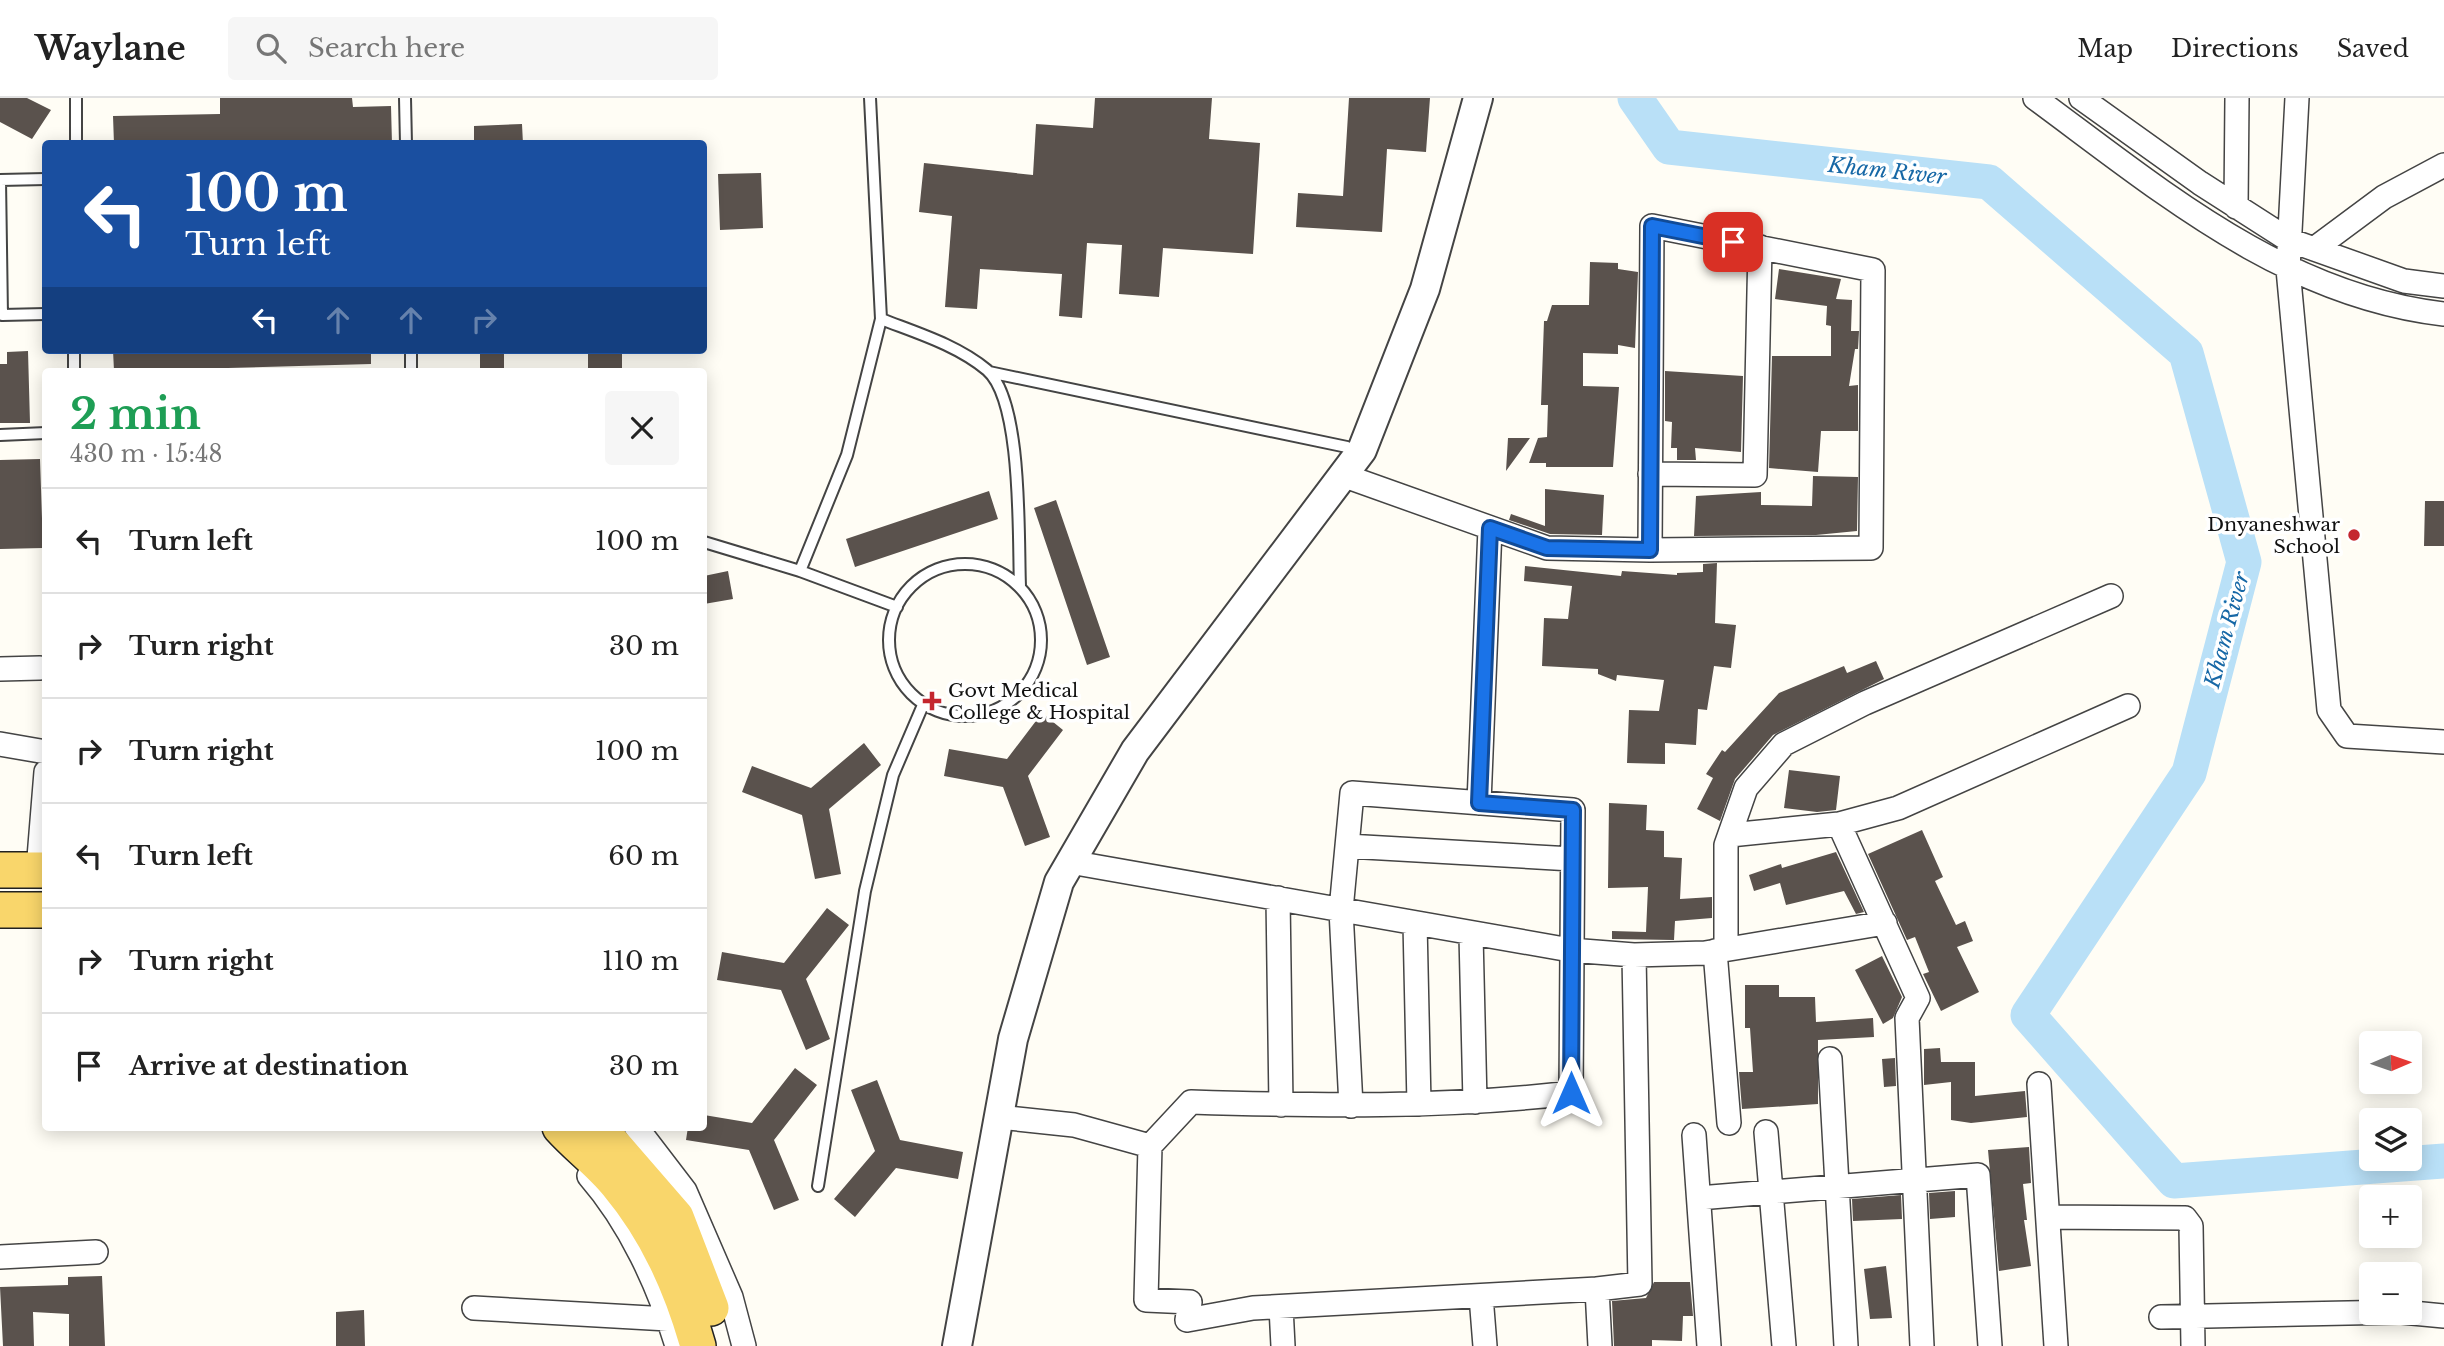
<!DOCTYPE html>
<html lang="en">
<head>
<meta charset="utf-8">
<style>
  :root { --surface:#fff; --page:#f6f6f6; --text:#222; --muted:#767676; --line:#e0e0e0 }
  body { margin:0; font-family:"Libre Baskerville",serif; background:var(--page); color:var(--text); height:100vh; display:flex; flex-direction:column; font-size:26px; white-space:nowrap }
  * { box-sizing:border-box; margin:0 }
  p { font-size:23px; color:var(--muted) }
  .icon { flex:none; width:38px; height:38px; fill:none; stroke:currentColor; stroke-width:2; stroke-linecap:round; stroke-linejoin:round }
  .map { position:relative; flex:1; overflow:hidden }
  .panel { position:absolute; left:42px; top:270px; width:665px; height:763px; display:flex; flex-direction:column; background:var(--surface); border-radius:7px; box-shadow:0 4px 18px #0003 }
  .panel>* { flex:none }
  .hud { position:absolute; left:42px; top:42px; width:665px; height:214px; border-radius:7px; box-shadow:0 4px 18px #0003; background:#1a4fa0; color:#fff; overflow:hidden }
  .needle { width:46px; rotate:88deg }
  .tools { position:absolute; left:2359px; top:933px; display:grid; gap:14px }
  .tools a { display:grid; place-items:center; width:63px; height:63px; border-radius:7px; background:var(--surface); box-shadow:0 4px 18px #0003; font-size:35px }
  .pin { position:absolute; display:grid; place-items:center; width:60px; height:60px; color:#fff; margin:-30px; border-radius:14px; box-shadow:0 4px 10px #0006 }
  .me { position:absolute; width:77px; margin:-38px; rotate:0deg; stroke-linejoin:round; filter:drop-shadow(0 0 5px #0008) }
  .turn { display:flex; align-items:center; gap:24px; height:147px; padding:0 28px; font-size:32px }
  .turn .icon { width:91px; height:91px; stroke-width:2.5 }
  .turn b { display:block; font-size:49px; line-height:60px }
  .lanes { display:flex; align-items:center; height:66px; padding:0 28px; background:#0003; justify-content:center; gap:35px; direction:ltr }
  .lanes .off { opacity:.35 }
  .round { display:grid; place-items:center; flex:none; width:74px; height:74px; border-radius:7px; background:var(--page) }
  .headline { display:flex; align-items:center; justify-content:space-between; height:119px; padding:0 28px }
  h1 { font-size:42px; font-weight:700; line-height:52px; color:#1e9e55 }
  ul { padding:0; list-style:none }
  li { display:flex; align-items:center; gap:21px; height:105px; padding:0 28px; border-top:2px solid var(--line) }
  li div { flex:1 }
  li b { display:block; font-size:26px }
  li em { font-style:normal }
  header { display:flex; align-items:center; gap:42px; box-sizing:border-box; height:98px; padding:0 35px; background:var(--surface); border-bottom:2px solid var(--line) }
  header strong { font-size:33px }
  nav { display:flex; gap:38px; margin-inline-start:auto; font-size:24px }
  .search { width:490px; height:63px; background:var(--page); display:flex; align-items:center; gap:18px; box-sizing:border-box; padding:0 24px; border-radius:7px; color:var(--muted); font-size:26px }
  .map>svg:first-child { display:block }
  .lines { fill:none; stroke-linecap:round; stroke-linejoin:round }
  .river { stroke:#b9e0f7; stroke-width:35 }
  .building { fill:#5a524d }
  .service-casing { stroke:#444; stroke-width:14 }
  .minor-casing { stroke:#444; stroke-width:26 }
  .tertiary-casing { stroke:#444; stroke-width:32 }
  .primary-casing { stroke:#222; stroke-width:38 }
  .service { stroke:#fff; stroke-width:10 }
  .minor { stroke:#fff; stroke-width:23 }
  .tertiary { stroke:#fff; stroke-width:28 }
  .primary { stroke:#f9d66b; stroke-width:35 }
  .route-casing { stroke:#114b97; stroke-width:18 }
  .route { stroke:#1a73e8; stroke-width:12 }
  .poi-dot { fill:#c4262e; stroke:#fff; stroke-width:2.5 }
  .labels { text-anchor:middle; stroke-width:7; stroke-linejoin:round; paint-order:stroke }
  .poi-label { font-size:19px; fill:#111; stroke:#fff; text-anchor:end }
  .water-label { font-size:21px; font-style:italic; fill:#1768a6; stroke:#fff }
</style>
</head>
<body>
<header>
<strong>Waylane</strong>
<div class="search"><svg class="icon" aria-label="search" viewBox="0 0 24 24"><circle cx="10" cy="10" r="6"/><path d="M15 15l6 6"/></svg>Search here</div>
<nav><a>Map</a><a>Directions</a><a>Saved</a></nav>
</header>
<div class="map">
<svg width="2444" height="1248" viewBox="0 0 2444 1248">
  <rect width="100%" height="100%" fill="#fffdf5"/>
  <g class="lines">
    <path class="river" d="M1635 0 1669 49 1989 84 2186 255 2244 464 2189 675 2028 917 2174 1083 2444 1063"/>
  </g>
  <path class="building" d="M0 0H27L51 12 32 41 0 24Z
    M220 0H352L353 9 391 8 392 46H114L113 18 220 16Z
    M1095 0H1212L1209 41 1260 45 1253 156 1163 150 1159 199 1119 196 1122 147 1087 145 1082 220 1059 218 1062 176 980 171 977 211 945 209 952 118 919 114 924 65 1033 77 1036 26 1093 30Z
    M1349 0H1430L1426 54 1387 51 1382 134 1296 129 1298 95 1343 98Z
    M522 26 523 46H474V28Z
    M761 75 763 130 720 132 718 76Z
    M1590 164 1618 165V171L1638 174 1635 250 1618 247V256L1583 255V288L1619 289 1613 369H1546V365H1529L1538 340 1547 339 1548 307H1541L1544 223H1547L1552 207H1589Z
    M1779 171 1841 181 1836 201 1852 202 1851 233H1859L1858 251H1855L1849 288 1858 287V333H1821L1818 374 1769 370 1772 258H1831V228L1826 227 1827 208 1775 201Z
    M113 252H371V266L114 273Z
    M480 252H504V273H480Z
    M588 252H622V273H588Z
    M28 253 30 325H0V266H7V254Z
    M1665 273 1743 278 1741 354 1695 350 1696 362H1677V350H1671L1672 324 1665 323Z
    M1508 340H1530L1506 373Z
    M40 361 43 450 0 451V362Z
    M1813 378 1858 379 1857 433 1816 437 1694 438 1696 398 1761 394V407L1812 408Z
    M1545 391 1604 397 1602 437 1550 436 1509 422 1511 416 1545 428Z
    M989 393 998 421 855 469 846 441Z
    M1056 402 1110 559 1087 567 1034 410Z
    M2425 403H2444V448H2424Z
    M1717 465 1715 525 1736 527 1731 570 1714 568 1707 612 1698 611 1696 647 1665 645V666L1627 665 1629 612 1659 613 1664 582 1617 577 1616 583 1598 576V571L1542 568 1544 520 1568 521 1572 488 1524 483 1525 468 1621 478 1622 473 1677 477V475L1703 474V466Z
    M728 473 733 501 704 506V478Z
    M1876 563 1884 581 1773 637 1735 681 1720 723 1697 711 1713 680 1706 676 1722 652 1725 654 1779 595 1844 568 1847 575Z
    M1042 615 1063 632 1028 678 1050 739 1025 748 1003 689 944 678 949 651 1007 661Z
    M864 645 881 667 829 711 841 776 815 781 802 717 742 694 752 668 811 690Z
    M1789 672 1840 678 1836 712 1817 714 1784 710Z
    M1609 705 1647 707 1646 732 1664 733V759L1682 760 1680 801 1712 799V820L1675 823 1674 842 1612 841V833L1646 834 1648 789 1608 790Z
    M1922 732 1943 779 1935 783 1956 827 1965 823 1973 843 1957 849 1979 894 1941 913 1923 876 1929 874 1915 839 1907 842 1868 756Z
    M1836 754 1864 814 1856 816 1844 793 1786 807 1780 785 1754 793 1749 777 1781 766 1782 770Z
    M827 810 849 827 806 881 830 941 806 952 781 892 717 882 722 854 784 865Z
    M1882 858 1902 899 1893 920 1883 926 1855 872Z
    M1745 887H1779V899H1815L1816 924 1873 920 1874 939 1818 942V1006L1742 1011 1739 974H1753L1750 930H1745Z
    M1940 950 1941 964H1975V998L2025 993 2027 1019 1971 1025 1951 1022V984L1924 987V951Z
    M1895 960 1896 988 1884 989 1882 961Z
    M795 970 817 987 774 1042 799 1102 774 1112 749 1052 686 1042 688 1029H704V1017L752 1025Z
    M877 982 900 1042 963 1054 958 1081 896 1070 855 1119 834 1101 875 1053 851 992Z
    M2029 1049 2031 1085 2023 1086 2027 1122H2024L2031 1168 1999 1173 1988 1052Z
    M1955 1093V1119L1930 1121 1929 1095Z
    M1901 1097 1902 1121 1853 1123 1852 1101Z
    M1886 1168 1892 1220 1870 1221 1864 1171Z
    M102 1178 105 1248H69V1216L33 1214 34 1248H3L0 1189 68 1187V1179Z
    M1654 1184H1690L1693 1218H1683L1682 1243 1652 1242V1248H1614L1612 1203 1646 1200Z
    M364 1212 365 1248H336V1214Z"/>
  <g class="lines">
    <defs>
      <path id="service" d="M405 0 406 46
        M76 46V0
        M0 82 2 217 46 216
        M0 82 46 81
        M881 221C917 235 957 247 987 272 1023 303 1018 441 1020 488
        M411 252V273
        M74 273V252
        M989 274 1347 349
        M0 337 46 335
        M704 444 800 473 897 509
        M889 542a76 76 0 1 1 152 0a76 76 0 1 1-152 0Z
        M800 473 847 357 881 221 870 0
        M818 1088 865 793 893 677 923 607"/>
      <path id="minor" d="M2035 0C2160 92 2284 198 2444 216
        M2081 0 2200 85 2289 142 2404 183 2444 188
        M2297 0 2288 171 2329 612 2347 638 2444 644
        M2236 109 2237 0
        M2314 151 2384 99 2444 67
        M1650 376 1755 377 1760 149
        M1345 378 1547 450 1650 452 1871 450 1873 172 1652 128 1650 452
        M0 571 40 570
        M0 646 46 654
        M1479 705 1490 430
        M1839 726 1918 900 1907 920 1922 1248
        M1730 737 1839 726 1898 710 2128 608
        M1347 748 1572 761
        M1070 764 1570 852 1634 857 1705 855 1885 825
        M38 772 46 674
        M1278 800 1281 1007
        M1415 825 1419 1006
        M1471 837 1475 1004
        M1726 851V747L1746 690 1784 646 1865 605 2111 498
        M1715 853 1729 1025
        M1830 961 1846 1248
        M2039 986 2056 1248
        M999 1019 1074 1027 1150 1048 1146 1202 1190 1204 1187 1222 1253 1210 1597 1191 1600 1248
        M636 1029 685 1093 731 1199 744 1248
        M1766 1034 1784 1248
        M1694 1037 1709 1248
        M1150 1048 1191 1004C1318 1008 1444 1010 1571 995L1573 712 1352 695 1341 812 1351 1008
        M589 1078C630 1125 659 1188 677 1248
        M1699 1100 1978 1077 1990 1248
        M2048 1119 2185 1120 2191 1128 2193 1248
        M0 1159 96 1154
        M1597 1191 1640 1186 1634 857
        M1481 1198 1485 1248
        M1281 1209 1283 1248
        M474 1210 668 1221
        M2402 1214 2444 1218
        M2161 1219 2398 1214"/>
      <path id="tertiary" d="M957 1248 1013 941 1059 784 1135 653 1362 352 1425 191 1478 0"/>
      <path id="primary" d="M0 772H46
        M0 812H46
        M560 1029C578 1049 600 1065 617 1086 657 1134 681 1188 698 1248
        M598 1029 676 1119 711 1210"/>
    </defs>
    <use href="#service" class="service-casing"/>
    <use href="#minor" class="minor-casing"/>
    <use href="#tertiary" class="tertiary-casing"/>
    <use href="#primary" class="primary-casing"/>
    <use href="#service" class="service"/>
    <use href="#minor" class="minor"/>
    <use href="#tertiary" class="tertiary"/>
    <use href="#primary" class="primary"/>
  </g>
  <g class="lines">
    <defs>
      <path id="route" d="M1571 995 1573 712 1479 705 1490 430 1547 450 1650 452 1652 128 1733 144"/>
    </defs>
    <use href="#route" class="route-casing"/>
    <use href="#route" class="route"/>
  </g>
  <g class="poi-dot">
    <circle cx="2354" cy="437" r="7"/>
    <path d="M928.5 592.5h7v7h7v7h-7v7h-7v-7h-7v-7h7z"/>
  </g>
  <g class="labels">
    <g class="poi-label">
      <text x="2340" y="433">Dnyaneshwar<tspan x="2340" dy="22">School</tspan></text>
      <text x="948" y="599" text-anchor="start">Govt Medical<tspan x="948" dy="22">College &amp; Hospital</tspan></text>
    </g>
    <g class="water-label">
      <text transform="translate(1887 73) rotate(6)" y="7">Kham River</text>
      <text transform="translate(2227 532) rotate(-75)" y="7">Kham River</text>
    </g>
  </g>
</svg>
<div class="tools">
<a><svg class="needle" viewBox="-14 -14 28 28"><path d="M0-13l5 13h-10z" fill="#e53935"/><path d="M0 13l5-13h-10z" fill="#767676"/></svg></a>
<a><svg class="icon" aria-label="layers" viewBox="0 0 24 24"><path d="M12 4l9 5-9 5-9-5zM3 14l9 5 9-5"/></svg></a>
<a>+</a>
<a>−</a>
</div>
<div class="pin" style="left:1733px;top:144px;background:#d93025"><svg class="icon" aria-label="arrive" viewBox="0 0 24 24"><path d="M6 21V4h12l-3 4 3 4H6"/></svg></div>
<svg class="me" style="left:1571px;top:995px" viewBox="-20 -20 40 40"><path d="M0-17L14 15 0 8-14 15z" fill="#1a73e8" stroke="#fff" stroke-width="4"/></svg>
<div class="hud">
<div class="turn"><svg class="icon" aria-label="left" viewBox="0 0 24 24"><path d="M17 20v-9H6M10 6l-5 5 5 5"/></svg><div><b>100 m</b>Turn left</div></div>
<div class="lanes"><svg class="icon" aria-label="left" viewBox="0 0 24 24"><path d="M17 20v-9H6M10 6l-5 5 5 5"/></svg><svg class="icon off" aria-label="ahead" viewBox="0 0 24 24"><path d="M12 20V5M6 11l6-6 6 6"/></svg><svg class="icon off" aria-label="ahead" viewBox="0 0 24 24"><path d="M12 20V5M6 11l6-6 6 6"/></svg><svg class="icon off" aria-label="right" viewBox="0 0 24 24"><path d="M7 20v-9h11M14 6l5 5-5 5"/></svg></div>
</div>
<section class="panel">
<div class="headline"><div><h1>2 min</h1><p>430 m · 15:48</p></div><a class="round"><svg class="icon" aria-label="close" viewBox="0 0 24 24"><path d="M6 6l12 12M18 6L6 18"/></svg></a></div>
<ul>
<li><svg class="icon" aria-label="left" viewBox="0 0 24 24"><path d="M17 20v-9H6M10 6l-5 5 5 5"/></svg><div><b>Turn left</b></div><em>100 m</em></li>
<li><svg class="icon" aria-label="right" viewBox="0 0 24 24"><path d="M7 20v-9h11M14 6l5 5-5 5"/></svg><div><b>Turn right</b></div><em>30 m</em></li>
<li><svg class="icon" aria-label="right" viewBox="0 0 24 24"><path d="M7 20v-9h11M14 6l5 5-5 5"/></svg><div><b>Turn right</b></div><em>100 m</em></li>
<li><svg class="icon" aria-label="left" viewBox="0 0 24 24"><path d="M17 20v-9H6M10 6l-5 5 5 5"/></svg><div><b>Turn left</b></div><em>60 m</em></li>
<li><svg class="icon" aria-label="right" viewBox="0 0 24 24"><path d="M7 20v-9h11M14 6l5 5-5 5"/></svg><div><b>Turn right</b></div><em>110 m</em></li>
<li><svg class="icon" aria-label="arrive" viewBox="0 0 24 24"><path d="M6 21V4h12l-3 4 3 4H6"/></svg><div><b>Arrive at destination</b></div><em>30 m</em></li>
</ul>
</section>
</div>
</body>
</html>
